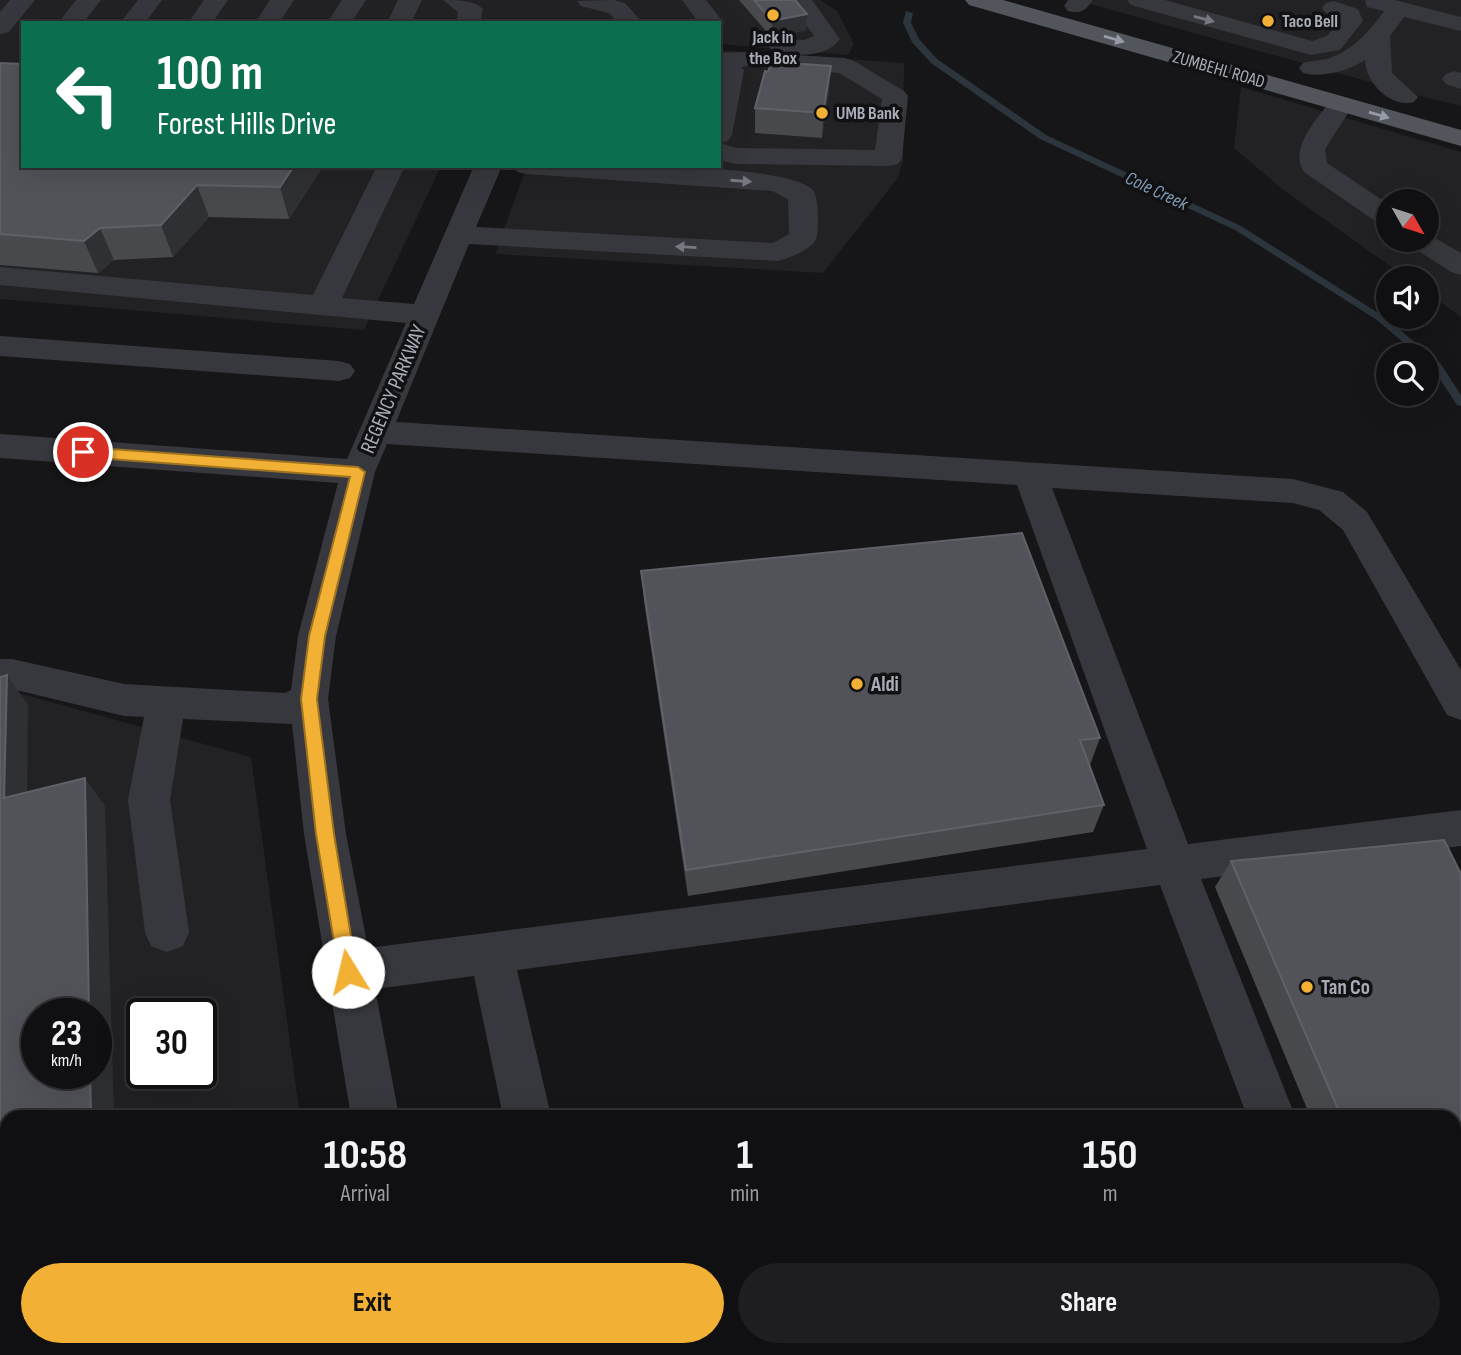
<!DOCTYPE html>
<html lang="en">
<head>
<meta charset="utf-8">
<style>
  :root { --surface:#101012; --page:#1e1e20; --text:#f1f3f6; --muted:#9c9d9f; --line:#303032; --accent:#f2b134 }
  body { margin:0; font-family:"Sofia Sans Condensed",sans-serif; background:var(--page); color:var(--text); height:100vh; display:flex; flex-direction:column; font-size:26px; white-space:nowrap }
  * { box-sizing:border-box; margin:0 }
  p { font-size:23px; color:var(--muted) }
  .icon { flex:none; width:38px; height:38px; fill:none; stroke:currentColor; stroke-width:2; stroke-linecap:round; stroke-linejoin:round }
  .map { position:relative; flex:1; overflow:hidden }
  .panel { position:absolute; left:0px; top:1110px; width:1461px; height:247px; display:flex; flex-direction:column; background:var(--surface); border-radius:21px 21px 0 0; box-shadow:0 7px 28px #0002,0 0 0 2px var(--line) }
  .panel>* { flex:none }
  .banner { position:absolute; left:21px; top:21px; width:700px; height:147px; border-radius:0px; box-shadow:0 7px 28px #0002,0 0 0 2px var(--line); background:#0b6e4f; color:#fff; overflow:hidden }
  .needle { width:46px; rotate:129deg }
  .controls { position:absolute; left:1376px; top:189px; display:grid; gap:14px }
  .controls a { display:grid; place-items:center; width:63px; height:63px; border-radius:50%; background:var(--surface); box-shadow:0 7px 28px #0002,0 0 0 2px var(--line); font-size:35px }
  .speed { position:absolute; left:21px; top:998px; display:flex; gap:14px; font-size:35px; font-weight:700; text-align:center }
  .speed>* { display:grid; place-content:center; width:91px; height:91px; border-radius:50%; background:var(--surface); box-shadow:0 7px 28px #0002,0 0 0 2px var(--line); line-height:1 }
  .speed small { font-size:18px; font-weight:400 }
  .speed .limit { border:4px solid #111; border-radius:10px; background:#fff; color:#111 }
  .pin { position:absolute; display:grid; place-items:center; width:60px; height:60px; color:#fff; margin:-30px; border:4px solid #fff; border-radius:50%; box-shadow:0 2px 7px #0007 }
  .me { position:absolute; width:77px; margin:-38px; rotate:351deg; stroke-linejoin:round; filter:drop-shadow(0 0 5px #0008) }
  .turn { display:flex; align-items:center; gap:24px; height:147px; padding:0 21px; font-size:32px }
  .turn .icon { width:91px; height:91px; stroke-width:2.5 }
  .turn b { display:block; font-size:49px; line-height:60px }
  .eta { display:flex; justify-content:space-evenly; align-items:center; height:119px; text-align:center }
  .eta b { font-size:42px; font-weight:700; line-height:49px }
  .primary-button { display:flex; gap:14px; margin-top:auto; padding:14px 21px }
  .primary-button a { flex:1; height:80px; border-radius:42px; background:var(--accent); color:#111; font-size:28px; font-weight:700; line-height:80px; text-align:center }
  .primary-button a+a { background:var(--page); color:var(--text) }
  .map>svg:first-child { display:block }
  .built { fill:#222225; fill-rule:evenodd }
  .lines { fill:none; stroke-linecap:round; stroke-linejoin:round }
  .stream { fill:#2c353c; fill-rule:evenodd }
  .minor { fill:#37383d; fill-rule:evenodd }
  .major { fill:#53555c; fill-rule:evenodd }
  .wall { fill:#47494d }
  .shaded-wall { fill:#2f3033 }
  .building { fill:#525359; stroke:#5f6168; stroke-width:2 }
  .oneway { fill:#757881 }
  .oneway2 { fill:#979ba6 }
  .route { fill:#f2b134; stroke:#9d7322; stroke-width:2 }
  .poi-dot { fill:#f2b134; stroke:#111113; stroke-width:2.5 }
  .labels { text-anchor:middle; stroke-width:7; stroke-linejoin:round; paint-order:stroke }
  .far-poi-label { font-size:18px; font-weight:bold; fill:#a8adb8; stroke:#111113; text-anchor:start }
  .far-street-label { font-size:18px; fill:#a8adb8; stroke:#111113 }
  .far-water-label { font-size:19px; font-style:italic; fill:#7f9bb3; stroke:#111113 }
  .street-label { font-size:21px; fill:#a8adb8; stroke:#111113 }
  .poi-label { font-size:21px; font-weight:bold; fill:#a8adb8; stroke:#111113; text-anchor:start }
</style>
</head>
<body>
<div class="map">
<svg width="1461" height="1355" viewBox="0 0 1461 1355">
  <rect width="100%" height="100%" fill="#161618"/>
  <path class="built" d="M0 0H820L837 11 854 44 848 55 719 44V23H23V166H441L364 330 0 299Z
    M1076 0H1461V106L1424 97Z
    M719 50 904 63 903 162 897 179 823 273 495 254 527 166H719Z
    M1241 87 1461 152V317L1426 292V278H1407L1282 189 1234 148ZM1388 201H1426V240H1388Z
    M0 688 251 757 300 1116H7V1349H331L332 1355H0ZM37 1013H96V1073H37ZM142 1013H201V1073H142Z"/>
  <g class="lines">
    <path class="stream" d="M906 11 913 13 911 23 919 39 937 59 1046 135 1241 226 1383 316 1440 363 1461 395V406L1457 405 1432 367 1426 362V355H1418L1377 320 1235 230 1040 139 931 63 912 42 903 23Z"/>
    <path class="minor" d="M10 0H35L9 32 0 34V12Z
      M76 0H101L83 23H58Z
      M138 0H162L145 23H120Z
      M204 0H228L212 23H188Z
      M270 0H294L279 23H255Z
      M342 0H366L351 23H327Z
      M398 0H422L411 23H387Z
      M443 0C457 0 474 0 483 9L480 23H456L458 12Z
      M614 0 625 3 643 23H618L609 13 581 6 577 1Z
      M682 0H706L724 23 719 28V23H699Z
      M788 0H812L840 39C826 59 793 56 772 51L769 46 772 41 804 40 814 36Z
      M1068 0H1093C1085 11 1081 14 1068 11L1064 6Z
      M1127 0H1165L1312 41 1327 36 1339 21V18L1326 13 1322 8 1326 3 1334 1 1358 9 1363 21 1340 50 1311 55 1131 5Z
      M1365 0H1395L1461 17V31L1404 17 1390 36 1392 73 1418 97 1414 102C1390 108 1366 83 1365 60 1348 71 1323 78 1303 73L1299 68 1303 63C1312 60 1322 61 1330 58 1353 50 1370 31 1384 11L1367 7Z
      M747 52 845 58 854 61 904 91 908 96 902 158 898 164 888 166 736 164 719 160V143L737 148 875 150 882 99 839 73 747 66 741 67 744 70 732 135 728 141 719 143V53Z
      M1455 71 1461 73V89L1446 84 1442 79 1446 74Z
      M1341 96 1350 99 1354 104 1325 149 1327 163 1388 204V225L1378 223 1304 172C1288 148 1318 118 1332 99Z
      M377 166H405L342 298 414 304 474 166H502L476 227 773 243 789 234 788 199 772 191 527 174 517 172 514 166C567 166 778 160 812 189 819 196 819 226 817 236 815 249 789 258 778 261L469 244 396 422 1293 479 1343 492 1367 512 1461 670V720L1447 715 1343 530 1319 510 1293 503 1052 488 1188 844 1461 810V846L1201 879 1295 1116H1247L1160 885 517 970 551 1116H503L474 976 375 989 399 1116H351L304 834 292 724 183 719 170 800 189 932 183 946 167 952 151 946 145 932 128 800 144 717 124 716 12 689H0V659H12L124 684 285 693 291 690 298 636 338 483 0 458V434L347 459 406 323 0 285V267L313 295ZM387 444 1017 485 1147 849 368 948 346 834 328 699 336 636 375 472Z
      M1426 233 1461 253V275L1451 272 1411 246 1407 240H1426Z
      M0 336 339 361 350 364 355 371 350 378 339 381 0 356Z
      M391 1349H445L446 1355H392Z
      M550 1349H604L606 1355H552Z
      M1332 1349H1386L1388 1355H1334Z"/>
    <path class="major" d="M965 0H1003L1461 130V146L969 5Z"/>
  </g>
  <path class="wall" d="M739 0H795L807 14 806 30 772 38Z
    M0 63 323 166 289 219 209 217 173 257 114 260 98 273 0 265Z
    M829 90 822 138 755 133V108Z
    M641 571 1100 738 1090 765 1104 805 1093 832 688 896 644 601Z
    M1444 840 1461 874V1355H1409L1406 1349H1454V1116H1310L1215 887 1231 861Z"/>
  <path class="shaded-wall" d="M807 14 806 30 772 38V21Z
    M831 66 829 90 822 138 823 113Z
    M294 166H323L289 219 280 187Z
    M197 185 209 217 173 257 161 225Z
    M100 228 114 260 98 273 84 241Z
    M7 675 28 705 27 826 4 798Z
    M85 778 105 806 114 1116H91L90 1073H96V1013H89Z
    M7 1311V1335L0 1337V1314Z"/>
  <path class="building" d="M754 0H795L807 14 772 21Z
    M771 62 831 66 823 113 755 108 765 71 768 72Z
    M0 63 23 64V166H294L280 187 197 185 161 225 100 228 84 241 0 234Z
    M1022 533 1100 738 1080 740 1104 805 686 870 641 571Z
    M7 675 4 798 85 778 89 1013H37V1073H90L91 1116H7V1311L0 1314V677Z
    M1444 840 1461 874V1355H1443L1440 1349H1454V1116H1341L1231 861Z"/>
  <defs><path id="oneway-solid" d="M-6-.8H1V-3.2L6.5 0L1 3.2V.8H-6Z" transform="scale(1.75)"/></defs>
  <g class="oneway">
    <use href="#oneway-solid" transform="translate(1204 19) rotate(15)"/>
    <use href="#oneway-solid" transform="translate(741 181) rotate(4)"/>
    <use href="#oneway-solid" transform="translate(686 247) rotate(-177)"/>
  </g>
  <g class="oneway2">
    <use href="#oneway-solid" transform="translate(1114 39) rotate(16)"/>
    <use href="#oneway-solid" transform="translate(1379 115) rotate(16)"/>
  </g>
  <path class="route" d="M83 447 358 467 365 472 325 636 317 699 334 834 357 972 354 979 348 981 341 979 339 972 316 834 301 699 309 636 350 477 83 457 76 452Z"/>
  <g class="poi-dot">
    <circle cx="773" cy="15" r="7"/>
    <circle cx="1268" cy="21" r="7"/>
    <circle cx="822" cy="113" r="7"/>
    <circle cx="857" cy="684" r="7"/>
    <circle cx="1307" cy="987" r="7"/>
  </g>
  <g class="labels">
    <g class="far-poi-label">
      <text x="1282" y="27">Taco Bell</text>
      <text x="773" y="43" text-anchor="middle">Jack in<tspan x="773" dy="21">the Box</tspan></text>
      <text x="836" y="119">UMB Bank</text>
    </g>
    <g class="far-street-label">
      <text transform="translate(1219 69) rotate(16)" y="6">ZUMBEHL ROAD</text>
    </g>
    <g class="far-water-label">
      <text transform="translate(1157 190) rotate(25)" y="7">Cole Creek</text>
    </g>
    <g class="street-label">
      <text transform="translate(393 389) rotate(-67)" y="7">REGENCY PARKWAY</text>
    </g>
    <g class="poi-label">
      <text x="871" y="691">Aldi</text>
      <text x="1321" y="994">Tan Co</text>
    </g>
  </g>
</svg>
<div class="controls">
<a><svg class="needle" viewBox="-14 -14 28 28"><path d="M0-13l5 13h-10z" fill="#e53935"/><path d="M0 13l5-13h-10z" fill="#9c9d9f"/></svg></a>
<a><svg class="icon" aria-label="sound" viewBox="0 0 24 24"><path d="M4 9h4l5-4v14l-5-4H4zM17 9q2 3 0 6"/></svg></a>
<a><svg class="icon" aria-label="search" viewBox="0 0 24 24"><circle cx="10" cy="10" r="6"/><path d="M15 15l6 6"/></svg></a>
</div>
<div class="speed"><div>23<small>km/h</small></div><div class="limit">30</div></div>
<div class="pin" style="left:83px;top:452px;background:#d93025"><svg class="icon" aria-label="arrive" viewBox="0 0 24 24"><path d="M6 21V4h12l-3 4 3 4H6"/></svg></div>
<svg class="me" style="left:348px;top:972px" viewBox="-20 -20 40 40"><circle r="19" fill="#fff"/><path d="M0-13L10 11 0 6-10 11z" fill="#f2b134"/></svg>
<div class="banner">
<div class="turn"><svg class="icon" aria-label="left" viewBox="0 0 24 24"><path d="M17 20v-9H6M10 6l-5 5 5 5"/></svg><div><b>100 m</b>Forest Hills Drive</div></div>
</div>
<section class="panel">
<div class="eta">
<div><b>10:58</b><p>Arrival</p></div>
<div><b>1</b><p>min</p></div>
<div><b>150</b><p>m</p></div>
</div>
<div class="primary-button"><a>Exit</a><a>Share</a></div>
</section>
</div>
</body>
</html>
